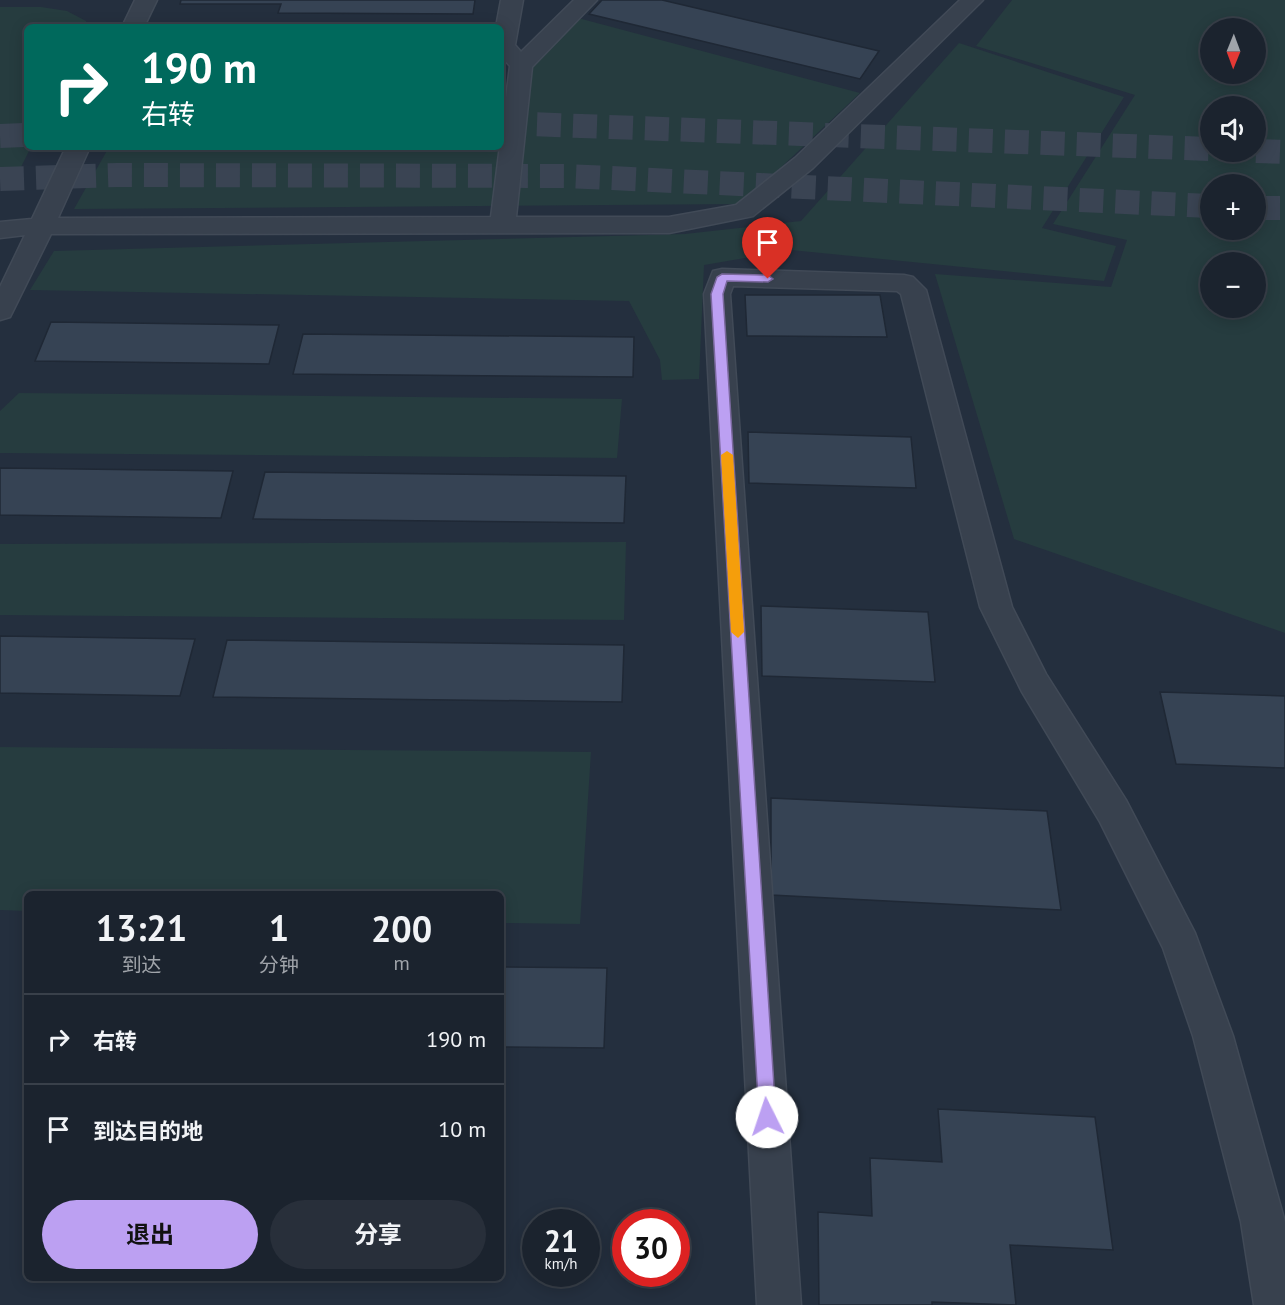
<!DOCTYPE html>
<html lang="zh">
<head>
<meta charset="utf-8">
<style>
  :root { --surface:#1b232e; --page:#282f3a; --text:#f1f3f6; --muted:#a0a4aa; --line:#39404a; --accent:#bca0f2 }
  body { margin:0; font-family:"PT Sans","Noto Sans SC",sans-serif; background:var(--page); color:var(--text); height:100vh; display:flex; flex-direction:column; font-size:22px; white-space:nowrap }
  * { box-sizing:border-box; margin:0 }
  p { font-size:20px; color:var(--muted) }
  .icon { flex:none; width:33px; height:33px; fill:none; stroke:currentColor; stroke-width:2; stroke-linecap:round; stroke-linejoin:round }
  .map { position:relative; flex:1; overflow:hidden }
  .details { position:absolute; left:24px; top:891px; width:480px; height:390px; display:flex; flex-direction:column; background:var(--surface); border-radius:9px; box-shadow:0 3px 15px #0003,0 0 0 2px var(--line) }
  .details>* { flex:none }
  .top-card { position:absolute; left:24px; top:24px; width:480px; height:126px; border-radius:9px; box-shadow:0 3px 15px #0003,0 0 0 2px var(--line); background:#00695c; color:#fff; overflow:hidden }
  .needle { width:39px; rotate:181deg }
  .fabs { position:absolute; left:1200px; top:18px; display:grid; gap:12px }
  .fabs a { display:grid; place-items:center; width:66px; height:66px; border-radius:50%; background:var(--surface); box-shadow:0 3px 15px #0003,0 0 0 2px var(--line); font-size:30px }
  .speed { position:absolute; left:522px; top:1209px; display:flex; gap:12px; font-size:30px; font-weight:700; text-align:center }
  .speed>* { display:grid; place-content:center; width:78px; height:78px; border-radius:50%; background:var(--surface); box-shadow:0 3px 15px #0003,0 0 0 2px var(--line); line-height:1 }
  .speed small { font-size:15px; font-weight:400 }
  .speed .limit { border:9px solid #d22; background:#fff; color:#111 }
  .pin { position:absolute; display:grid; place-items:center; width:51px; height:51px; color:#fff; margin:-62px -26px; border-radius:50% 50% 50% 0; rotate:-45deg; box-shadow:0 0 6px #0007 }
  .pin .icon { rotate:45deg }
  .me { position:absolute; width:66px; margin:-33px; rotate:356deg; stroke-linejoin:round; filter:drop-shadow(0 0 4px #0008) }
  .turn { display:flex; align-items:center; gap:21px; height:126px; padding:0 18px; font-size:27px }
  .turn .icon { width:78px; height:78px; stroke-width:2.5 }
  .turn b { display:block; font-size:42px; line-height:51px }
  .eta { display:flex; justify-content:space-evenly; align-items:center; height:102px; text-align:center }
  .eta b { font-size:36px; font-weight:700; line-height:42px }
  .cta { display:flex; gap:12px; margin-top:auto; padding:12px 18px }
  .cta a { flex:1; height:69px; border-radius:36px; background:var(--accent); color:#111; font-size:24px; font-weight:700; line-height:69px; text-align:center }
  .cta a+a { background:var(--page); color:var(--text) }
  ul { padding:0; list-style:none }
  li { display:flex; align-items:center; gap:18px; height:90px; padding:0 18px; border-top:2px solid var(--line) }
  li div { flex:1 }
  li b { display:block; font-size:22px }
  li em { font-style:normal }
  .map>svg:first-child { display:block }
  .green { fill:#263c3f; fill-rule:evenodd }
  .building { fill:#364354; stroke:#1f2835; stroke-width:1.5 }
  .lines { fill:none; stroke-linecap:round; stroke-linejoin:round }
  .trunk-tunnel { stroke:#3a4453; stroke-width:24; stroke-dasharray:24 12; stroke-linecap:butt }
  .minor-casing { stroke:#414a57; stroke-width:3 }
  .minor { fill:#38414e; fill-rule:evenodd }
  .route { fill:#bca0f2; stroke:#7a689d; stroke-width:1.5 }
  .slow { fill:#f59e0b }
</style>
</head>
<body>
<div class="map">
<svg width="1285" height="1305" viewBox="0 0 1285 1305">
  <rect width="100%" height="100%" fill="#242f3e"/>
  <path class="green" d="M1012 0H1285V633L1014 539 935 274 1111 287 1127 240 1053 224 1135 95 976 46ZM1256 28V74H1210V28ZM1256 106V152H1210V106ZM1256 184V230H1210V184ZM1256 262V308H1210V262Z
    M0 7H41L67 11 86 21 87 27H27V147H31L21 167 0 180Z
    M578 18 860 93 742 204 74 209 109 147H501V88L533 63Z
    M959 43 1124 97 1042 228 1116 246 1104 281 791 250 704 265 699 379 662 380 660 360 629 301 30 290 54 251 685 234 801 221Z
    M19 393 622 399 617 458 0 453V411Z
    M626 542 624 620 0 615V544Z
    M0 747 591 752 580 924 501 923V894H27V911L0 910Z"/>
  <path class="building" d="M181 0H475L473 14 278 13 281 4H180Z
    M602 0H662L879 51 860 79 589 14Z
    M745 295H880L887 337 747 336Z
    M51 322 279 325 269 364 35 361Z
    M303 334 634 337 633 377 293 374Z
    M748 432 911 437 916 488 749 483Z
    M0 468 233 471 221 518 0 515Z
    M265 472 626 476 624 523 253 519Z
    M761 606 928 612 935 682 762 676Z
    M0 636 195 639 180 696 0 693Z
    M227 640 624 645 622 702 213 697Z
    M1160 692 1285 696V768L1176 764Z
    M771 798 1047 811 1061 910 771 895Z
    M501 967 607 968 604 1048 501 1047Z
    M938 1109 1095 1117 1113 1250 1010 1245 1016 1305 932 1302V1305H819L818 1212 872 1216 870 1158 942 1162Z"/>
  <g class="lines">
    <path class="trunk-tunnel" d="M501 123 1210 149
      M0 136 27 135
      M1256 151 1285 152
      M0 179 118 175 567 176 1210 206
      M1256 208H1285"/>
    <defs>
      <path id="minor" d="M135 0H157L144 27H122Z
        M501 0H523L515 45 521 52 574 0H597L532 67 516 217H669L736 205 795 158 960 0H983L813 168 753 216 669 233 51 234 13 311 10 317 0 320V287L25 235 0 238V222L32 219 66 147H90L58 218 491 217 510 66 501 56V27H496Z
        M722 269 904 275 913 277 926 290 1012 607 1046 674 1126 800 1195 933 1233 1036 1285 1222V1305H1254L1241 1222 1193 1036 1163 948 1100 822 1022 692 980 607 901 294 897 291 733 286 730 294 801 1305H757L704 294 713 271Z"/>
    </defs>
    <use href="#minor" class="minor-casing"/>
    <use href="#minor" class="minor"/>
  </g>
  <path class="route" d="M722 274 768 275 773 279 768 282 727 281 723 294 776 1117 773 1123 767 1125 761 1123 759 1117 711 294 717 277Z"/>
  <path class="slow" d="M727 451 733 455 744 632 738 638 731 632 721 455Z"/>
</svg>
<div class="fabs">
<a><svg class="needle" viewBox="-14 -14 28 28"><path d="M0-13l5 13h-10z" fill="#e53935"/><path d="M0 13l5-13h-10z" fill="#a0a4aa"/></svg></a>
<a><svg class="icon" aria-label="sound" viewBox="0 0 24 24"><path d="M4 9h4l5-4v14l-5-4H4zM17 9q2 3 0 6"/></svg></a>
<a>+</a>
<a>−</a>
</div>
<div class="speed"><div>21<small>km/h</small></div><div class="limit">30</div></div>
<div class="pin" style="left:768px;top:279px;background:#d93025"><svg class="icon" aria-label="arrive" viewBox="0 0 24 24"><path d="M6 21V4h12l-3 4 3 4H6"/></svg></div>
<svg class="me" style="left:767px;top:1117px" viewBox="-20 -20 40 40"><circle r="19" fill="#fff"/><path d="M0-13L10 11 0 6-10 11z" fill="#bca0f2"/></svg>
<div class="top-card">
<div class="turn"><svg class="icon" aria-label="right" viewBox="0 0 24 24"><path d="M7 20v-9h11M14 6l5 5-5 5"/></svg><div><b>190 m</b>右转</div></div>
</div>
<section class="details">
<div class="eta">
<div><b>13:21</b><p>到达</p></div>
<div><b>1</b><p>分钟</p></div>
<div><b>200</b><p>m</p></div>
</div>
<ul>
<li><svg class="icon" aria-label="right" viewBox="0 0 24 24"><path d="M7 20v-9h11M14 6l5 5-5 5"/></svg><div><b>右转</b></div><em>190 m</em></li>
<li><svg class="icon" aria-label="arrive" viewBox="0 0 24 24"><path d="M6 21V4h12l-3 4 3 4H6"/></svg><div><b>到达目的地</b></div><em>10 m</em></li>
</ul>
<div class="cta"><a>退出</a><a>分享</a></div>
</section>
</div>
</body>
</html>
